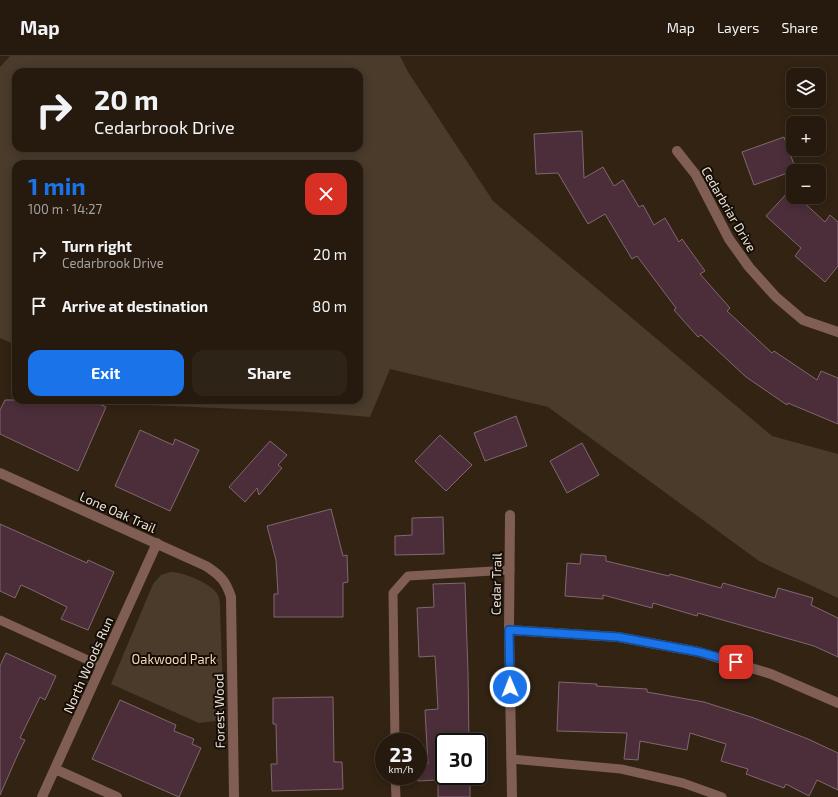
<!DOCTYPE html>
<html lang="en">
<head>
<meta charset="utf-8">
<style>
  :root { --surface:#261a0e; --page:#2e2317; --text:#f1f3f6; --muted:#a4a19e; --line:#42382e; --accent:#1a73e8 }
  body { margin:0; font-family:"Exo 2",sans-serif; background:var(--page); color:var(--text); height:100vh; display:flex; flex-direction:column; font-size:15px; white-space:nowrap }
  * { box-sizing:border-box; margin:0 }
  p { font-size:13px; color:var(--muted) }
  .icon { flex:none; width:22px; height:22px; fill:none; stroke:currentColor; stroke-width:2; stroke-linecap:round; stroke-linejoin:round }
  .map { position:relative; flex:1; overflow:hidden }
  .side { position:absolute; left:12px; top:104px; width:351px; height:244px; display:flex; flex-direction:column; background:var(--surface); border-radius:12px; box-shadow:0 2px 10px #0003,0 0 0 1px var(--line) }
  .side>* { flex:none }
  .guide { position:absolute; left:12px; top:12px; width:351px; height:84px; border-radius:12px; box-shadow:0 2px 10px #0003,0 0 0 1px var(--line); background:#261a0e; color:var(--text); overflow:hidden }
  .controls { position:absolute; left:786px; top:12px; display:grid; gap:8px }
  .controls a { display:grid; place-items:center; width:40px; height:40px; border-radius:8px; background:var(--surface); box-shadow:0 2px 10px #0003,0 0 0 1px var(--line); font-size:20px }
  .speed { position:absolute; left:375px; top:677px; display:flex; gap:8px; font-size:20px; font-weight:700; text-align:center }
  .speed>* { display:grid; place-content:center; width:52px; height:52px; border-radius:50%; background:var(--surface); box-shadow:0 2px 10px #0003,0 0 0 1px var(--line); line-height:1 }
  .speed small { font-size:10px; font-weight:400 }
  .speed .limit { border:2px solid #111; border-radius:6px; background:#fff; color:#111 }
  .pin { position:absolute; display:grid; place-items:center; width:34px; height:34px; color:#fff; margin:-17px; border-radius:8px; box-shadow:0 2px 6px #0006 }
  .me { position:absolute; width:44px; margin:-22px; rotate:359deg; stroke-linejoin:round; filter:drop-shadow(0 0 3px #0008) }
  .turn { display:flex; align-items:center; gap:14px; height:84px; padding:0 16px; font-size:18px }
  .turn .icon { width:52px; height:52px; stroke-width:2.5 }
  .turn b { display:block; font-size:28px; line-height:34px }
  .round { display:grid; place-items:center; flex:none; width:42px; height:42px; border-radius:12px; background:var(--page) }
  .head { display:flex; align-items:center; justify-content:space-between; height:68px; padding:0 16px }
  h1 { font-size:24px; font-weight:700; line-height:30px; color:var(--accent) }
  .action { display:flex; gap:8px; margin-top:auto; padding:8px 16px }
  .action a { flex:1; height:46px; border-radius:12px; background:var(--accent); color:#fff; font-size:16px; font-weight:700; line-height:46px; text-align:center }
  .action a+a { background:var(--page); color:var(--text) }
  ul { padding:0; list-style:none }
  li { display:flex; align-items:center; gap:12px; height:52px; padding:0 16px }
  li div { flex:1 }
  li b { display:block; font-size:15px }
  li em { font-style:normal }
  header { display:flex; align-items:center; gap:24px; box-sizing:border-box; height:56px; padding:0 20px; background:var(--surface); border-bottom:1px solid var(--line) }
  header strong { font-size:19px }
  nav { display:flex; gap:22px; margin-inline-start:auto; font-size:14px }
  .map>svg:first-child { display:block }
  .green { fill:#4a3b2b; fill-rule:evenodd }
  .building { fill:#4b2e3a; stroke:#816770 }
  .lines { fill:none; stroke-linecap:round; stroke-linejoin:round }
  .service { stroke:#805e53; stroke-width:9 }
  .minor { stroke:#805e53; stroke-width:10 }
  .route-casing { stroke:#114b97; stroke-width:10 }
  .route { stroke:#1a73e8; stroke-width:7 }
  .labels { text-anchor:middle; stroke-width:4; stroke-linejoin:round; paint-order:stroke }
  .street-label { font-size:13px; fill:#ede3d8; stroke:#150e07 }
  .park-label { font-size:13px; fill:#f9d7b3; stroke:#150e07 }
</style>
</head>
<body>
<header>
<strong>Map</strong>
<nav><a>Map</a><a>Layers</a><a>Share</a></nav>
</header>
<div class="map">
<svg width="838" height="741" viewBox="0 0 838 741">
  <rect width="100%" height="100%" fill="#322313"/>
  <path class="green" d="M10 0H400L408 16 493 145 772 380 838 398V542L759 505 548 351 390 313 370 361 310 356 149 349 138 344H359V108H16V289L0 282V11ZM16 16H359V92H16Z
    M170 516C181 515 213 528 218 539 220 543 220 548 220 552L224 664 199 667 111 628 153 528 161 519Z"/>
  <path class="building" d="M582 75 584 122 603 111 614 130 623 124 639 151 643 149 654 169 665 162 679 186 682 183 705 215 700 218 730 252 727 255 772 297 774 295 817 324 821 315 838 322V368L788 347 787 349 746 321 701 279 698 281 674 254 676 252 637 200 632 203 605 158 588 168 558 117 536 118 534 78Z
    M784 81 796 114 754 129 742 96Z
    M790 134 793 136V141H798L825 166 830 159 838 166V210L825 226 795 200 801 192 766 160Z
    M5 344H90L106 351 78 415 0 378V354Z
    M516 360 527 390 485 405 474 377Z
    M140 374 173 389 175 383 199 394 170 455 115 430Z
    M440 379 472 409 446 435 415 405Z
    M270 385 287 399 278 409 282 412 259 439 257 432 245 446 229 431Z
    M582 387 599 419 567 437 550 405Z
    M331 453 343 500 347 499 348 526 343 527V561H274V538H278L276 504 267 470Z
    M443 461 444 498 395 499V480L412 479V462Z
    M0 468 87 507 88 504 114 516 88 574 61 563 67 551 28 532 21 529 15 542 0 535Z
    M581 498 606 500V505L669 520 670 518 721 532 723 527 775 542 778 532 813 542 811 549 838 562V601L814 590 698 557 697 560 653 547 652 552 603 539V543L565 540 567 507 580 508Z
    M465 527 468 617 469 686H444V720H470V741H438V724L418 725V708H428L425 654 438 653 435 600 419 601 417 552 434 551 433 528Z
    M6 597 56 620 45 644 40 641 20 682 25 684 18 698 0 739V610Z
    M559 626 597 628 596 630 647 633V636L704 646 754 662 808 683 838 697V734L817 724 809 740 786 728 784 732 746 718 748 713 721 705 726 688 690 677 687 694 640 685 638 704 624 703 627 677 557 675Z
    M333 641 334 706H342L343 733 272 735 271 708H277L276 668H273V642Z
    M120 644 176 669 174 675 194 683 192 688 201 692 179 741 92 703Z"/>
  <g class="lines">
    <path class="service" d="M0 564 101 610
      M395 686 393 537 408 520 510 514
      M511 703 621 713 683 727 722 741
      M395 720 396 741"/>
    <path class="minor" d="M677 95 696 119 729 183 749 211 776 241 803 264 838 276
      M0 417 206 510C220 519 226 525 231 541L234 741
      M510 459 509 574 512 741
      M509 574 618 581 699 596 771 618 838 647
      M55 713 117 741
      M42 741 157 487"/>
  </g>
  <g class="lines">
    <defs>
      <path id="route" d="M510 631 509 574 618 581 699 596 736 606"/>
    </defs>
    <use href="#route" class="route-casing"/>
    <use href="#route" class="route"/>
  </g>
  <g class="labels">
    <g class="street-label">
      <text transform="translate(729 153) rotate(60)" y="5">Cedarbriar Drive</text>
      <text transform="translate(118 456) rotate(24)" y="5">Lone Oak Trail</text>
      <text transform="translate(496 528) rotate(-89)" y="5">Cedar Trail</text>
      <text transform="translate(88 609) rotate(-66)" y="5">North Woods Run</text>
      <text transform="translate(219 655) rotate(-91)" y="5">Forest Wood</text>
    </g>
    <g class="park-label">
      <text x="174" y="608">Oakwood Park</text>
    </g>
  </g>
</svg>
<div class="controls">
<a><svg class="icon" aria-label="layers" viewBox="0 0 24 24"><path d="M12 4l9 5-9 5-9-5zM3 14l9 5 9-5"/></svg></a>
<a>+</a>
<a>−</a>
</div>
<div class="speed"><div>23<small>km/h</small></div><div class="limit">30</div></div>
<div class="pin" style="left:736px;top:606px;background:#d93025"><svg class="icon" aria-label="arrive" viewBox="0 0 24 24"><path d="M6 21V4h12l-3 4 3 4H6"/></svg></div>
<svg class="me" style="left:510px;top:631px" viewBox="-20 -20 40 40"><circle r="17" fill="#1a73e8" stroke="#fff" stroke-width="3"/><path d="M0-11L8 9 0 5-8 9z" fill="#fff"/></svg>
<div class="guide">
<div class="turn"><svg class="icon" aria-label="right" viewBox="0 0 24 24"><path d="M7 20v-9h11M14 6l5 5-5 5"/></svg><div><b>20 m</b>Cedarbrook Drive</div></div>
</div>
<section class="side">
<div class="head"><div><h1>1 min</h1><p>100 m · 14:27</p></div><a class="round" style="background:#d93025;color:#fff"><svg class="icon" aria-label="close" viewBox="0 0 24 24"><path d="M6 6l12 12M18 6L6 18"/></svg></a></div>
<ul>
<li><svg class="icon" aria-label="right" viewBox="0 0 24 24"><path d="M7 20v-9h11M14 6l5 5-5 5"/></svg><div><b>Turn right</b><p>Cedarbrook Drive</p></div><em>20 m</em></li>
<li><svg class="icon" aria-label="arrive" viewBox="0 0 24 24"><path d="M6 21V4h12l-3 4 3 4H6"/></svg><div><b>Arrive at destination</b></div><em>80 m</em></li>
</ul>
<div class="action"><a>Exit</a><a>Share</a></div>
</section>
</div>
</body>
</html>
